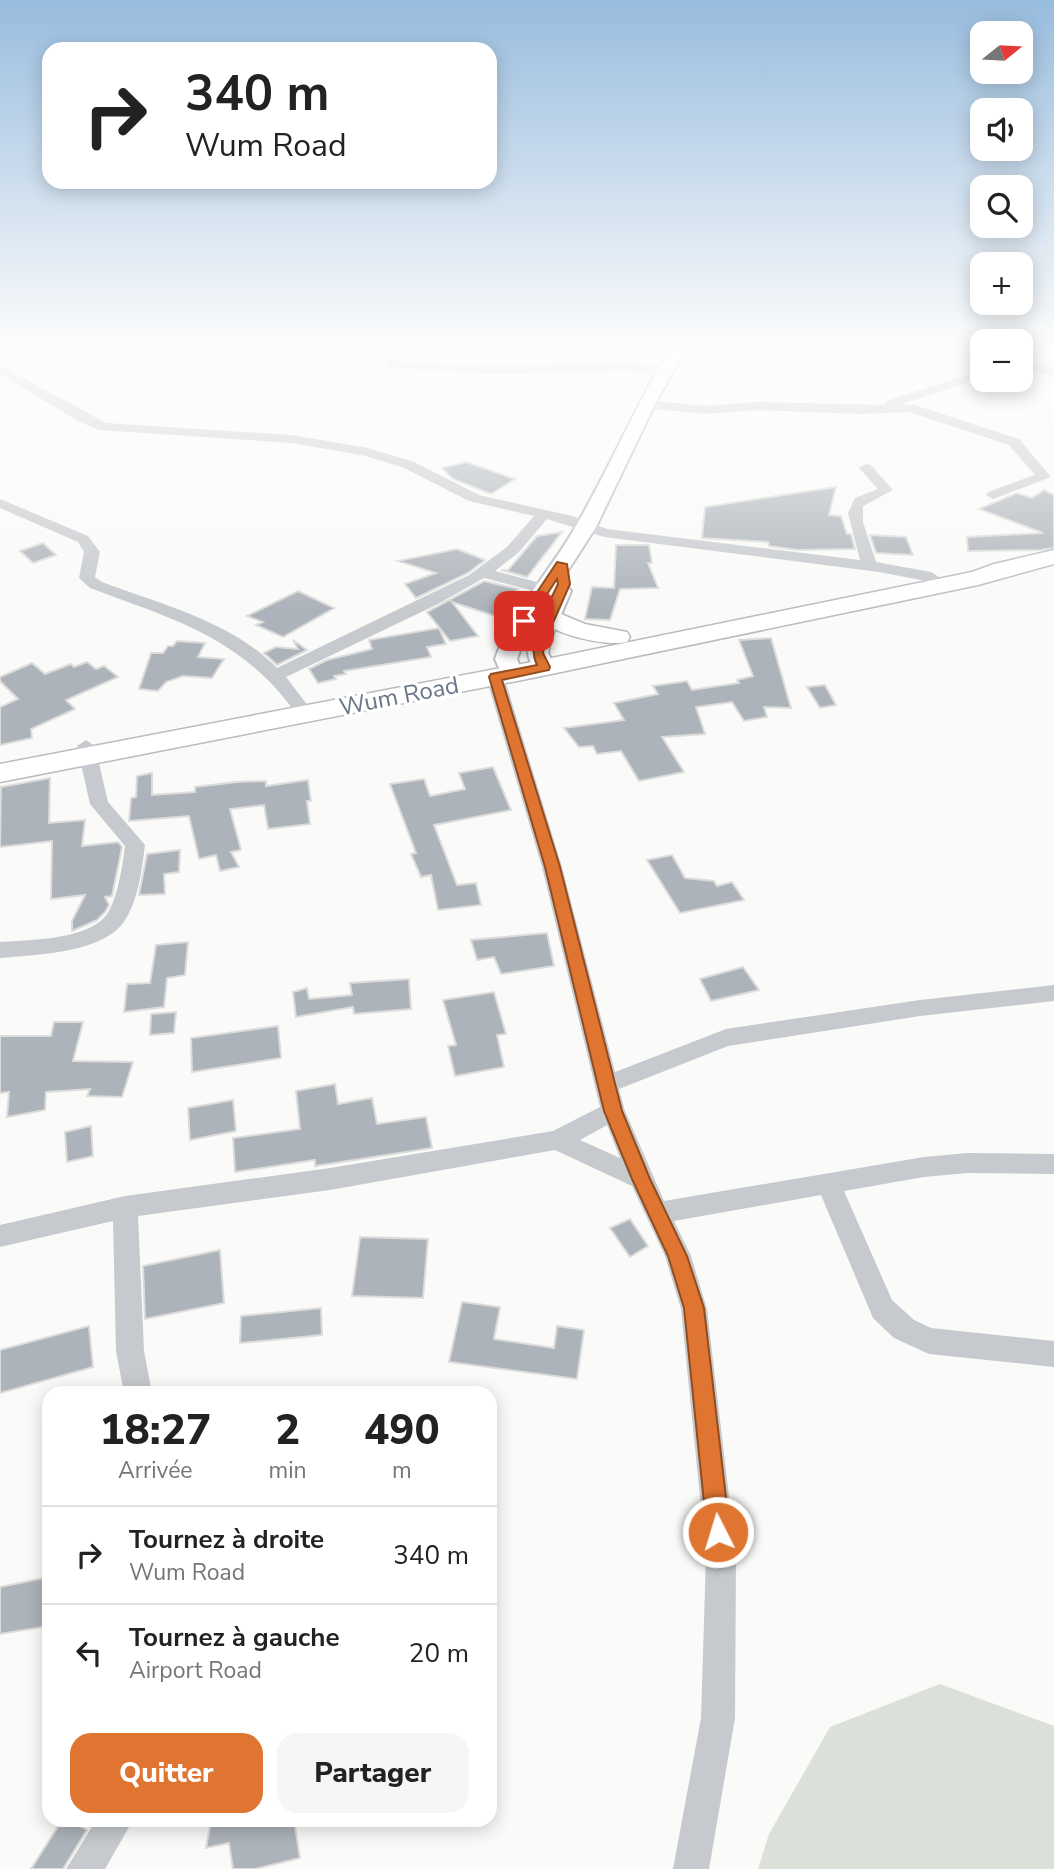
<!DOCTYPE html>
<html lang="fr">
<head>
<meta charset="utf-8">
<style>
  :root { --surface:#fff; --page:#f6f6f6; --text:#222; --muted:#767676; --line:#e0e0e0; --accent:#e07532 }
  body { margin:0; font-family:"Nunito Sans",sans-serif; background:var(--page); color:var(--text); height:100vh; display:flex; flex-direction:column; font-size:26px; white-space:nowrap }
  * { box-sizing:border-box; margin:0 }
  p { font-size:23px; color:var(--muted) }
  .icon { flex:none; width:38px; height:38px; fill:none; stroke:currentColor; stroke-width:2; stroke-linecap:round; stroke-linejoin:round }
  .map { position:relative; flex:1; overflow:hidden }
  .panel { position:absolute; left:42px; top:1386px; width:455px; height:441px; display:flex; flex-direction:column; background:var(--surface); border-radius:21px; box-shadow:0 4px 18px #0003 }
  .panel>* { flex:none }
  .guide { position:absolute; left:42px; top:42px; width:455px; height:147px; border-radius:21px; box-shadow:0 4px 18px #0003; background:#fff; color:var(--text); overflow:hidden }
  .needle { width:46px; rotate:72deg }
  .tools { position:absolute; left:970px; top:21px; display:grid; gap:14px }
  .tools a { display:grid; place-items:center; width:63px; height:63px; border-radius:14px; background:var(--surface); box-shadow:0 4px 18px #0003; font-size:35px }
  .pin { position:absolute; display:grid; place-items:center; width:60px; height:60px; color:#fff; margin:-30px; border-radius:14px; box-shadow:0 4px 10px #0006 }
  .me { position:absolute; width:77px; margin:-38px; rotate:355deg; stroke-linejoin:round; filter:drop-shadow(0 0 5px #0008) }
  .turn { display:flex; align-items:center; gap:24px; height:147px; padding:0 28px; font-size:32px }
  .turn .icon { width:91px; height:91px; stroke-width:2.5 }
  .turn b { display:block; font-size:49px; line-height:60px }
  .eta { display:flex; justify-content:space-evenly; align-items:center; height:119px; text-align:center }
  .eta b { font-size:42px; font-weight:800; line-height:49px }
  .action { display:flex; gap:14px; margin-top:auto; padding:14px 28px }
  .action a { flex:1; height:80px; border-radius:21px; background:var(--accent); color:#fff; font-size:28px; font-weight:800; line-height:80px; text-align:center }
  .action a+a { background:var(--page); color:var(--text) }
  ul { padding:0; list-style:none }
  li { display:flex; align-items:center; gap:21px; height:98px; padding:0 28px; border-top:2px solid var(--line) }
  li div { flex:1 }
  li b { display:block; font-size:26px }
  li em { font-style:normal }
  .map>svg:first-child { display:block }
  .green { fill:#dbe1d9 }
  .building { fill:#adb3ba; stroke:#dcdcda; stroke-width:2 }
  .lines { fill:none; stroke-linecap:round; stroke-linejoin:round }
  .major-casing { stroke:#b9bcc1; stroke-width:4 }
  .highway-casing { stroke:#b9bbbf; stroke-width:3 }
  .minor { fill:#c6c9cd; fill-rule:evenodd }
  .major { fill:#fff; fill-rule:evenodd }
  .highway { fill:#fff; fill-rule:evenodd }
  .route { fill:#e07532; stroke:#924c20; stroke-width:2 }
  .labels { text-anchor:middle; stroke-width:7; stroke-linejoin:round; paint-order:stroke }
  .street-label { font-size:24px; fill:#6a7688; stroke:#fff }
</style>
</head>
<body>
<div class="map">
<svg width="1054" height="1869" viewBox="0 0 1054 1869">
  <rect width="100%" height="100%" fill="#fafaf8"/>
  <path class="green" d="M940 1684 1054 1726V1869H758L769 1834 830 1727Z"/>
  <path class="building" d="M466 462 515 479 491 494 453 479 442 468Z
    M836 487 829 515 841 516 847 534H851L855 549 797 550 769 546 768 542 702 538 705 507Z
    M1044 490 1054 495V548L1041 550 968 551 967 537 1043 533 979 509 1017 493 1032 498Z
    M562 532 527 577 501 570H508L537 536Z
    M870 535 906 537 913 555 876 553Z
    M43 543 56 555 33 563 20 551Z
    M616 545H649L652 563H648L658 588 620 589 610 620 585 619 592 587 614 588Z
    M457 549 485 560 468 573 416 598 405 584 436 573 398 561Z
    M484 581 518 589 495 616 452 602 478 636 450 641 427 612Z
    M298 591 334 608 283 637 256 625 263 622 247 616Z
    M439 628 446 644 427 647 431 657 344 671 346 674 334 676 336 679 318 683 309 669 327 660 372 649 369 640Z
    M771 638 791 708 764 707 767 717 744 721 732 702 696 707 705 734 662 737 684 772 639 781 621 751 597 754 593 746 579 747 564 728 624 720 614 703 658 694 653 686 687 681 692 690 739 683 737 680 753 676 739 640Z
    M293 640 307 650 277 665 264 653 276 647 298 649Z
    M177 641 205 643 198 657 224 659 212 678 183 676 166 682 158 691 139 689 151 653H163L168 646H173Z
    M87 662 96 669 104 666 118 677 66 700 75 709 31 729 32 738 0 745V707L18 699 0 681V677L32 663 45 674 71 664 74 667Z
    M825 685 836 705 820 708 807 687Z
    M493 767 511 810 434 825 457 885 476 883 481 905 438 910 431 875 421 877 411 854 416 853 390 784 424 779 430 796 465 789 459 773Z
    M152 773V795L195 792V787L237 782 266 781V786L308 780 311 801H307L310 824 268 829 264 805 230 809 241 850 231 852 239 867 220 871 216 855 199 859 189 816 129 821 131 798 136 797 137 776Z
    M50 778 49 823 85 820 82 846 118 842 122 847 112 896 105 897 109 905 105 912 97 920 72 931V921L85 895 51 899 52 841 0 847 1 787Z
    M180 850 179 872 164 874 165 894 139 895 147 854Z
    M672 855 685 878 714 881 717 886 732 882 744 900 680 913 647 860Z
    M547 933 554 966 501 974 494 957 477 960 471 940Z
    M188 942 185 975 167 978 164 1007 124 1012 127 984 150 983 156 945Z
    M743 967 759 990 711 1001 700 979Z
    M409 979 411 1009 354 1014 353 1007 296 1017 293 992 307 988 309 999 352 995 350 983Z
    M494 992 506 1034 497 1035 504 1067 455 1076 448 1046 456 1045 443 1000Z
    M176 1012 174 1033 150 1035 151 1014Z
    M54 1022H83L73 1061 133 1062 122 1097 87 1096 90 1089 46 1092 45 1110 7 1117 9 1092 0 1093V1036H51Z
    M278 1026 281 1058 192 1072 191 1038Z
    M335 1084 338 1104 372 1098 377 1124 426 1117 432 1148 315 1166V1160L235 1172 233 1138 300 1129 296 1091Z
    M233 1100 236 1131 190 1140 188 1108Z
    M91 1126 93 1156 67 1162 65 1132Z
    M630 1219 648 1246 630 1257 610 1228Z
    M360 1237 428 1239 423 1298 352 1296Z
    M220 1250 224 1303 145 1319 143 1266Z
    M462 1302 500 1307 494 1339 554 1348 557 1326 584 1330 577 1379 449 1362Z
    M321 1308 322 1335 240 1343 241 1316Z
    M89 1326 93 1367 0 1393V1350Z
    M49 1577V1626L0 1634V1587Z
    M62 1820H70L87 1830 63 1869H31Z
    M211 1820H294L300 1858 255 1869H233L229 1843 206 1848Z"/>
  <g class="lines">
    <defs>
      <path id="major" d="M669 350H685L655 404 596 527 558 586 568 587 571 591 550 641 548 653 555 667 552 672H536C519 647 531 633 542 609L525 636 517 659 523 674 520 679H504L495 659C512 610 551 571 576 526 609 469 635 407 669 350Z"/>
      <path id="highway" d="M1054 550V564L978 585 532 678 0 782V764L532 662 972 572 994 564Z
        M549 609 585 624 627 632 630 637 627 642C606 647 549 634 537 616L540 611Z"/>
    </defs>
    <use href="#major" class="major-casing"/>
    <use href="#highway" class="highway-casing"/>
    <path class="minor" d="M390 360C423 362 455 365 488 366 523 367 648 354 671 372L665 376 629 371 490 374 386 367V361Z
      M1020 364 1054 367V375L1020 372Z
      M0 365 106 423 292 435 368 448 414 462 479 495 572 516 607 529 860 560 848 513 855 498 878 489 859 468 866 464 871 465 893 490 863 506V522L876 562 931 572 939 577 931 582 879 572 604 537 547 519 518 553 495 571 552 586 554 589 552 592 546 594 484 578 438 604 286 677 315 715 306 720 300 719C244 638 178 621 90 588L79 578 84 552 78 542 0 508V499L88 536 100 552 95 577 102 582C161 604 232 622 277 668L469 575 507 547 534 516 469 501 404 468 366 456 292 443 99 430 80 422 0 374Z
      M982 370V378L902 404 915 405 1019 439 1051 477 993 499 986 495 988 492 1035 475 1009 445 909 412 862 414 758 410 705 414 646 408 640 404 646 400 705 406 758 402 885 405 886 401Z
      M495 672 504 677 562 867 615 1072 726 1029 920 1000 1054 985V1001L920 1016 728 1046 619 1089 625 1111 664 1201 924 1157 968 1153 1054 1154V1174L968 1173 924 1177 844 1191 892 1300 914 1320 931 1328 1054 1341V1367L929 1354 894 1338 873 1318 821 1195 674 1221 691 1256 707 1309 736 1556 735 1718 709 1869H673L701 1718 706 1556 681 1309 665 1256 632 1186 555 1150 330 1190 138 1216 144 1351 152 1393H124L116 1351 113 1221 0 1247V1225L125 1196 330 1168 553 1131 600 1107 542 867 486 677ZM607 1125 620 1158 580 1140Z
      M86 740 95 746 108 802 145 845C142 869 138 903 123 923 101 953 34 955 0 958V942C28 940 90 940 107 914 117 900 123 864 125 846L90 804 77 746Z
      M96 1820H133L105 1869H66Z"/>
    <use href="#major" class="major"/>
    <use href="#highway" class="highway"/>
  </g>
  <linearGradient id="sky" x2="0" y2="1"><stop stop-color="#98bcde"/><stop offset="0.57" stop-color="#fdfdfc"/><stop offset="1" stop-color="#fdfdfc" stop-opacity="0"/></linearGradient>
  <rect width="1054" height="611" fill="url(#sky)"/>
  <path class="route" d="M557 562 567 564 570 584 545 641 543 653 550 667 549 670 502 680 560 867 622 1111 650 1179 687 1256 704 1308 730 1532 726 1540 718 1544 710 1540 707 1532 684 1308 668 1256 632 1179 604 1111 545 867 489 677 491 674 537 665C525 639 547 609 558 584L557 579 528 623 518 621Z"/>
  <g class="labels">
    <g class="street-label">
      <text transform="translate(399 696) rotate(-11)" y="8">Wum Road</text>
    </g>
  </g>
</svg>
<div class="tools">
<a><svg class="needle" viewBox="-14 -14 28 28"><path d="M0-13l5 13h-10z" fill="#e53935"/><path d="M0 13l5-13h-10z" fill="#767676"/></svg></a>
<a><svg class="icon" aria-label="sound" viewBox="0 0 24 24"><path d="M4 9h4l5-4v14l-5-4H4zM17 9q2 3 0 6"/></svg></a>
<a><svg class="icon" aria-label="search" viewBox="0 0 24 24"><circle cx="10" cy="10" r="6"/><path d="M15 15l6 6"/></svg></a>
<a>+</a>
<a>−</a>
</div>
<div class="pin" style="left:524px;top:621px;background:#d93025"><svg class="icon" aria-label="arrive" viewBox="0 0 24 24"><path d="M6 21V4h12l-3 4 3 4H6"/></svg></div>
<svg class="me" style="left:718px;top:1532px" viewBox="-20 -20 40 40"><circle r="17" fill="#e07532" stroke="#fff" stroke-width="3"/><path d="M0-11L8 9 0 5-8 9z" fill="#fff"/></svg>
<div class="guide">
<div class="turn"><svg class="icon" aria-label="right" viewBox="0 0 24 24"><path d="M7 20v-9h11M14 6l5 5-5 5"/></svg><div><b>340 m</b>Wum Road</div></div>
</div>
<section class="panel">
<div class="eta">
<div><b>18:27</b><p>Arrivée</p></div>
<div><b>2</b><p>min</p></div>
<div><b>490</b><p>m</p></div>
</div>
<ul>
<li><svg class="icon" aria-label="right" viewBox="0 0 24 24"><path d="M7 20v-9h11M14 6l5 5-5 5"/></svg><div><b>Tournez à droite</b><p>Wum Road</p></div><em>340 m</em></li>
<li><svg class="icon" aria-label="left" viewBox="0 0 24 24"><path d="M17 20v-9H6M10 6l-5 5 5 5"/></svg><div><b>Tournez à gauche</b><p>Airport Road</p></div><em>20 m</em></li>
</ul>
<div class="action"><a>Quitter</a><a>Partager</a></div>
</section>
</div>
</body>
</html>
